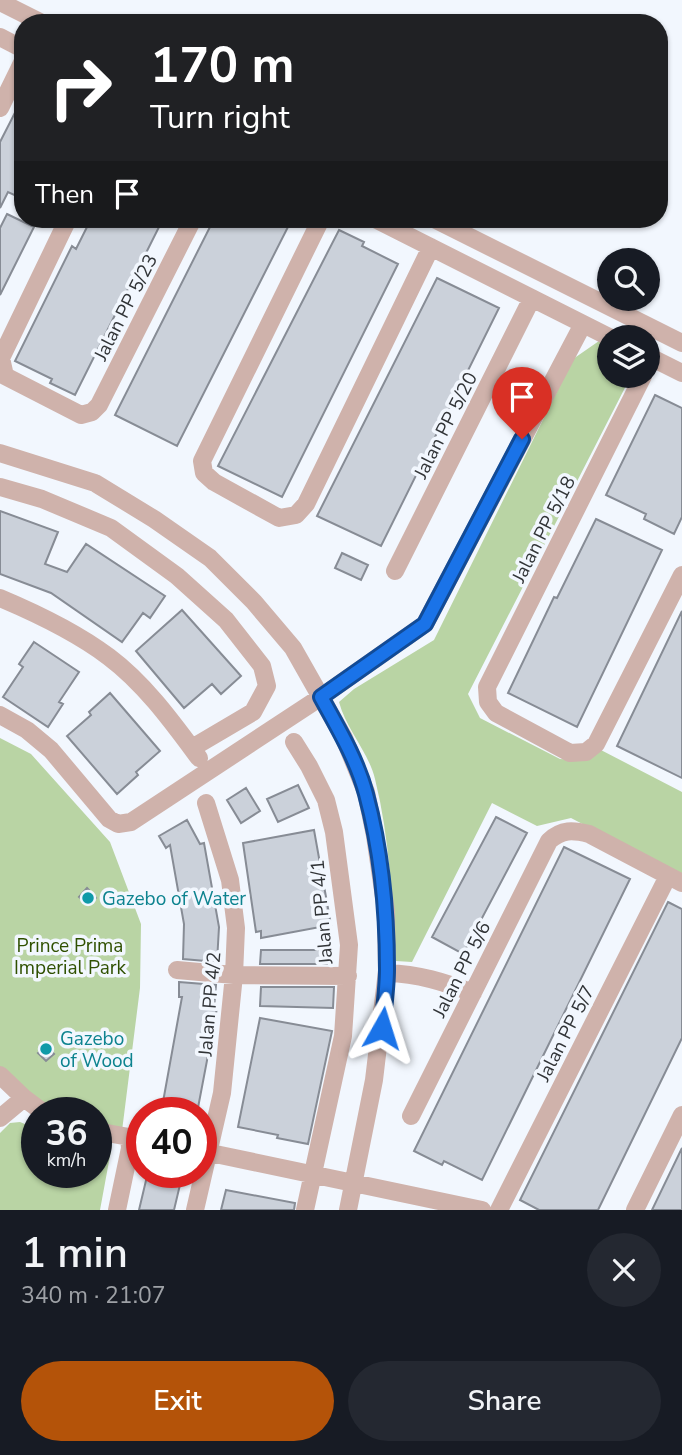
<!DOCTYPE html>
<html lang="en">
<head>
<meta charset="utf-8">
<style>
  :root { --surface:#171b24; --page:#242831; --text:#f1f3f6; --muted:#9ea1a6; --accent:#b45309 }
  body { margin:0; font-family:"Nunito Sans",sans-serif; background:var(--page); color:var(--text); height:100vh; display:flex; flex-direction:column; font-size:26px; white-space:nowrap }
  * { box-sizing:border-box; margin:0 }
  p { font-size:23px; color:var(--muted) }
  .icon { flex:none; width:38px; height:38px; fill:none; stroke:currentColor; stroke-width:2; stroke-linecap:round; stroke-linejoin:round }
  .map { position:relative; height:1210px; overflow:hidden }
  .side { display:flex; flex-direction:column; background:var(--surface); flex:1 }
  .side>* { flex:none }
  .hud { position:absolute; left:14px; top:14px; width:654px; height:214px; border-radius:28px; box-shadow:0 2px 5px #0004; background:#202124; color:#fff; overflow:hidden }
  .controls { position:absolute; left:597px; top:248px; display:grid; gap:14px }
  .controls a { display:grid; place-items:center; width:63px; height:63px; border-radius:50%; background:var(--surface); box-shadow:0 2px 5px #0004; font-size:35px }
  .speed { position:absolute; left:21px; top:1097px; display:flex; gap:14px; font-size:35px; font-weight:700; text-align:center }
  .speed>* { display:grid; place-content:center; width:91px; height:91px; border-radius:50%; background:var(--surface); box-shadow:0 2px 5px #0004; line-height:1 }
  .speed small { font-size:18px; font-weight:400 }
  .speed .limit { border:10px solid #d22; background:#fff; color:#111 }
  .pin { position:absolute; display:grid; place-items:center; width:60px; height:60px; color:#fff; margin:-72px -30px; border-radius:50% 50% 50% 0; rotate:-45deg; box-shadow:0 0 7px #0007 }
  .pin .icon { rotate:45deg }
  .me { position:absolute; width:77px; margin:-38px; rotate:6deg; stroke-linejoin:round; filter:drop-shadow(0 0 5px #0008) }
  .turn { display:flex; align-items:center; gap:24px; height:147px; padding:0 21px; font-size:32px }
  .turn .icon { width:91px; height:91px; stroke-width:2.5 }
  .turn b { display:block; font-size:49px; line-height:60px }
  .then { display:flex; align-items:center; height:66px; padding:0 21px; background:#0003; gap:14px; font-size:26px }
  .round { display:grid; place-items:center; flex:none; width:74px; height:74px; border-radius:37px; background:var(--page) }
  .summary { display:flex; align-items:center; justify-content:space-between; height:119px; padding:0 21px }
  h1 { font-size:42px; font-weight:600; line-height:52px }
  .primary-button { display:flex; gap:14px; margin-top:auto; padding:14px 21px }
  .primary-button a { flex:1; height:80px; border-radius:42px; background:var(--accent); color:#fff; font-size:28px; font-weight:600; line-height:80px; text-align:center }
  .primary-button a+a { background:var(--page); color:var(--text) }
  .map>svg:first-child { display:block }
  .green { fill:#b9d4a4 }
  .building { fill:#cbd1da; stroke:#878c95; stroke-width:2 }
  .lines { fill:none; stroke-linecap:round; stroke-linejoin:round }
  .minor { stroke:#cfb2ab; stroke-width:18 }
  .route-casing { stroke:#114b97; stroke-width:18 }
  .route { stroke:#1a73e8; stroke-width:12 }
  .culture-dot { fill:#0f9aa8; stroke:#f2f7fe; stroke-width:2.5 }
  .labels { text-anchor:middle; stroke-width:7; stroke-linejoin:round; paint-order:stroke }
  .street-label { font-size:19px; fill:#313437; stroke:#f2f7fe }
  .culture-label { font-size:19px; fill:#0d838f; stroke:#f2f7fe; text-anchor:start }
  .park-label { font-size:19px; fill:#2f5000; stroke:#f2f7fe }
</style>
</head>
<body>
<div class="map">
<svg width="682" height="1210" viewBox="0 0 682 1210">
  <rect width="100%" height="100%" fill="#f2f7fe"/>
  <path class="green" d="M599 341 609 347V376H631L468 694 480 718 560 759 576 760 599 749 682 792V876L571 818 537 826 492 803 412 962 396 961C392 900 390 839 375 779 369 753 346 729 339 702L354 689 434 640 573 359Z
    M0 738 31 754 110 842 141 924 140 988 122 1131 96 1128V1113H48L0 1069Z
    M20 1122 37 1129V1172H96V1143L112 1145 100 1210H0V1133L10 1123Z"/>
  <path class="building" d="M23 97V199L8 192 0 208V142Z
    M7 214 34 227 0 295V228Z
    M91 219H163L75 395 50 383 52 379 15 361 72 246 76 249Z
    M214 219H292L177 446 115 415Z
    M339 230 364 242 362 246 398 264 282 497 218 466Z
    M437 278 499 308 381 546 317 516Z
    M655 395 682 408V517L674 534 644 519 646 514 606 495Z
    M0 511 58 532 45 564 67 572 86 544 165 596 150 618 143 613 122 642 51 593 0 574Z
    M596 519 662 550 577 727 508 693 554 597 557 598Z
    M342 553 368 565 361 580 335 568Z
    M182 610 241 676 221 694 212 684 184 708 136 651Z
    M682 611V778L617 746Z
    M34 642 79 672 59 702 63 704 48 727 3 697 23 667 19 664Z
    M110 693 160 751 136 772 138 775 117 794 67 736 91 715 89 712Z
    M298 785 309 808 278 822 267 799Z
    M246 788 260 811 241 823 227 800Z
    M496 817 527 833 463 954 432 937Z
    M187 820 200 844 204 843 219 927 217 962 183 959 184 924 170 845 166 848 159 836Z
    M314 830 331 925 261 938V931L256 932 243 843Z
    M564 847 630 879 482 1180 444 1161 442 1165 414 1151Z
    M87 888 96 898 88 905 79 897Z
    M668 902 682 909V1038L598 1210H539L520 1200Z
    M261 950H330V964H260Z
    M179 982 216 985 214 1008H217L197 1113H161L182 997H179Z
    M261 987H334L333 1008 260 1006Z
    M260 1018 332 1031 308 1144 277 1138 278 1135 238 1127Z
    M46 1046 54 1054 46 1061 38 1053Z
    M682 1148V1210H652Z
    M148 1172H183L174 1210H139Z
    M226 1190 295 1203 294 1210H221Z"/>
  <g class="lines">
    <path class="minor" d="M0 2 42 23
      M0 37 23 49
      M0 108 23 61
      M68 219 1 358 5 376 81 415 92 412 99 405 193 219
      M321 219 202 461 204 473 214 482 279 518 296 515 306 504 431 247
      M375 219 611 338
      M434 219 682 343
      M648 356 682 373
      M643 376 487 687 488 702 496 713 570 753 586 752 596 744 682 575
      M0 453 95 483 154 519 210 558 254 602 293 648 344 738 366 792 375 836 386 911 387 971 374 1080 348 1210
      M0 487 42 499 111 528 177 576 226 620 262 666 267 686 253 712 192 748
      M395 571 532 298
      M0 598C38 614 76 632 109 657 145 684 173 723 199 758
      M0 715 27 730 51 750 109 819 118 824 131 822 321 697 425 624 583 324
      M294 742 309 766 326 800 334 832 349 945 343 1036 305 1210
      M177 970 234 975 348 976
      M387 973C419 974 444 982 473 993
      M0 1075 24 1098 44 1113
      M411 1116 549 841C562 829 573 830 589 834L682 883
      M0 1118 24 1098
      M96 1131 129 1137 130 1148 117 1210
      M201 1151 482 1210
      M195 1210 222 1093 234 975 236 928 230 880 206 803
      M499 1210 668 876
      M635 1210 682 1115"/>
  </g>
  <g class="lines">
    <defs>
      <path id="route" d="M382 1028C384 1008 387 988 387 969 387 911 381 850 366 794 357 760 338 728 321 697L425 624 522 439"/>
    </defs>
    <use href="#route" class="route-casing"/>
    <use href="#route" class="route"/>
  </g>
  <g class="culture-dot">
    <circle cx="88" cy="898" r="7"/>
    <circle cx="46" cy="1049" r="7"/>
  </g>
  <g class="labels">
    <g class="street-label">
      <text transform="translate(125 307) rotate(-63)" y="7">Jalan PP 5/23</text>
      <text transform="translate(445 425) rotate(-63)" y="7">Jalan PP 5/20</text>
      <text transform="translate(543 529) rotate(-63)" y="7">Jalan PP 5/18</text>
      <text transform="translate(321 912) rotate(-95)" y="7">Jalan PP 4/1</text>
      <text transform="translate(461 969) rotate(-63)" y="7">Jalan PP 5/6</text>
      <text transform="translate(209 1004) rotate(-85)" y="7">Jalan PP 4/2</text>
      <text transform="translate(565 1033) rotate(-63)" y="7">Jalan PP 5/7</text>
    </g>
    <g class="culture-label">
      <text x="102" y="905">Gazebo of Water</text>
      <text x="60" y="1045">Gazebo<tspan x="60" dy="22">of Wood</tspan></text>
    </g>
    <g class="park-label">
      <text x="70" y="952">Prince Prima<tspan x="70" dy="22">Imperial Park</tspan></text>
    </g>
  </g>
</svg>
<div class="controls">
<a><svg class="icon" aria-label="search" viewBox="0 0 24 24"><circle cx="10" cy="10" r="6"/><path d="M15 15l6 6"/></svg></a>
<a><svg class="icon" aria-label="layers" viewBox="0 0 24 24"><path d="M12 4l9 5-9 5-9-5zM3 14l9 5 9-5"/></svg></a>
</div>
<div class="speed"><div>36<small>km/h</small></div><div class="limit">40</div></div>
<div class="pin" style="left:522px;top:439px;background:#d93025"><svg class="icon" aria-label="arrive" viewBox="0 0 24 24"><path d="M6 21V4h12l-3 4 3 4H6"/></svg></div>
<svg class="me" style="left:382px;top:1028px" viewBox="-20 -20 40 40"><path d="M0-17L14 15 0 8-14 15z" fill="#1a73e8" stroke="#fff" stroke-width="4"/></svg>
<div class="hud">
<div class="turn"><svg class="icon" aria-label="right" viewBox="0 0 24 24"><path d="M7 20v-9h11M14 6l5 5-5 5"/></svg><div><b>170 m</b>Turn right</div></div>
<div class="then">Then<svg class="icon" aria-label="arrive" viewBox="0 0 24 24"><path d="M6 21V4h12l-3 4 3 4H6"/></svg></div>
</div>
</div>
<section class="side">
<div class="summary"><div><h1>1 min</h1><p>340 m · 21:07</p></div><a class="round"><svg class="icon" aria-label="close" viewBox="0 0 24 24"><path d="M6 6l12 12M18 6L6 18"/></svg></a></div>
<div class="primary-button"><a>Exit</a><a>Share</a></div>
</section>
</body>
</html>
